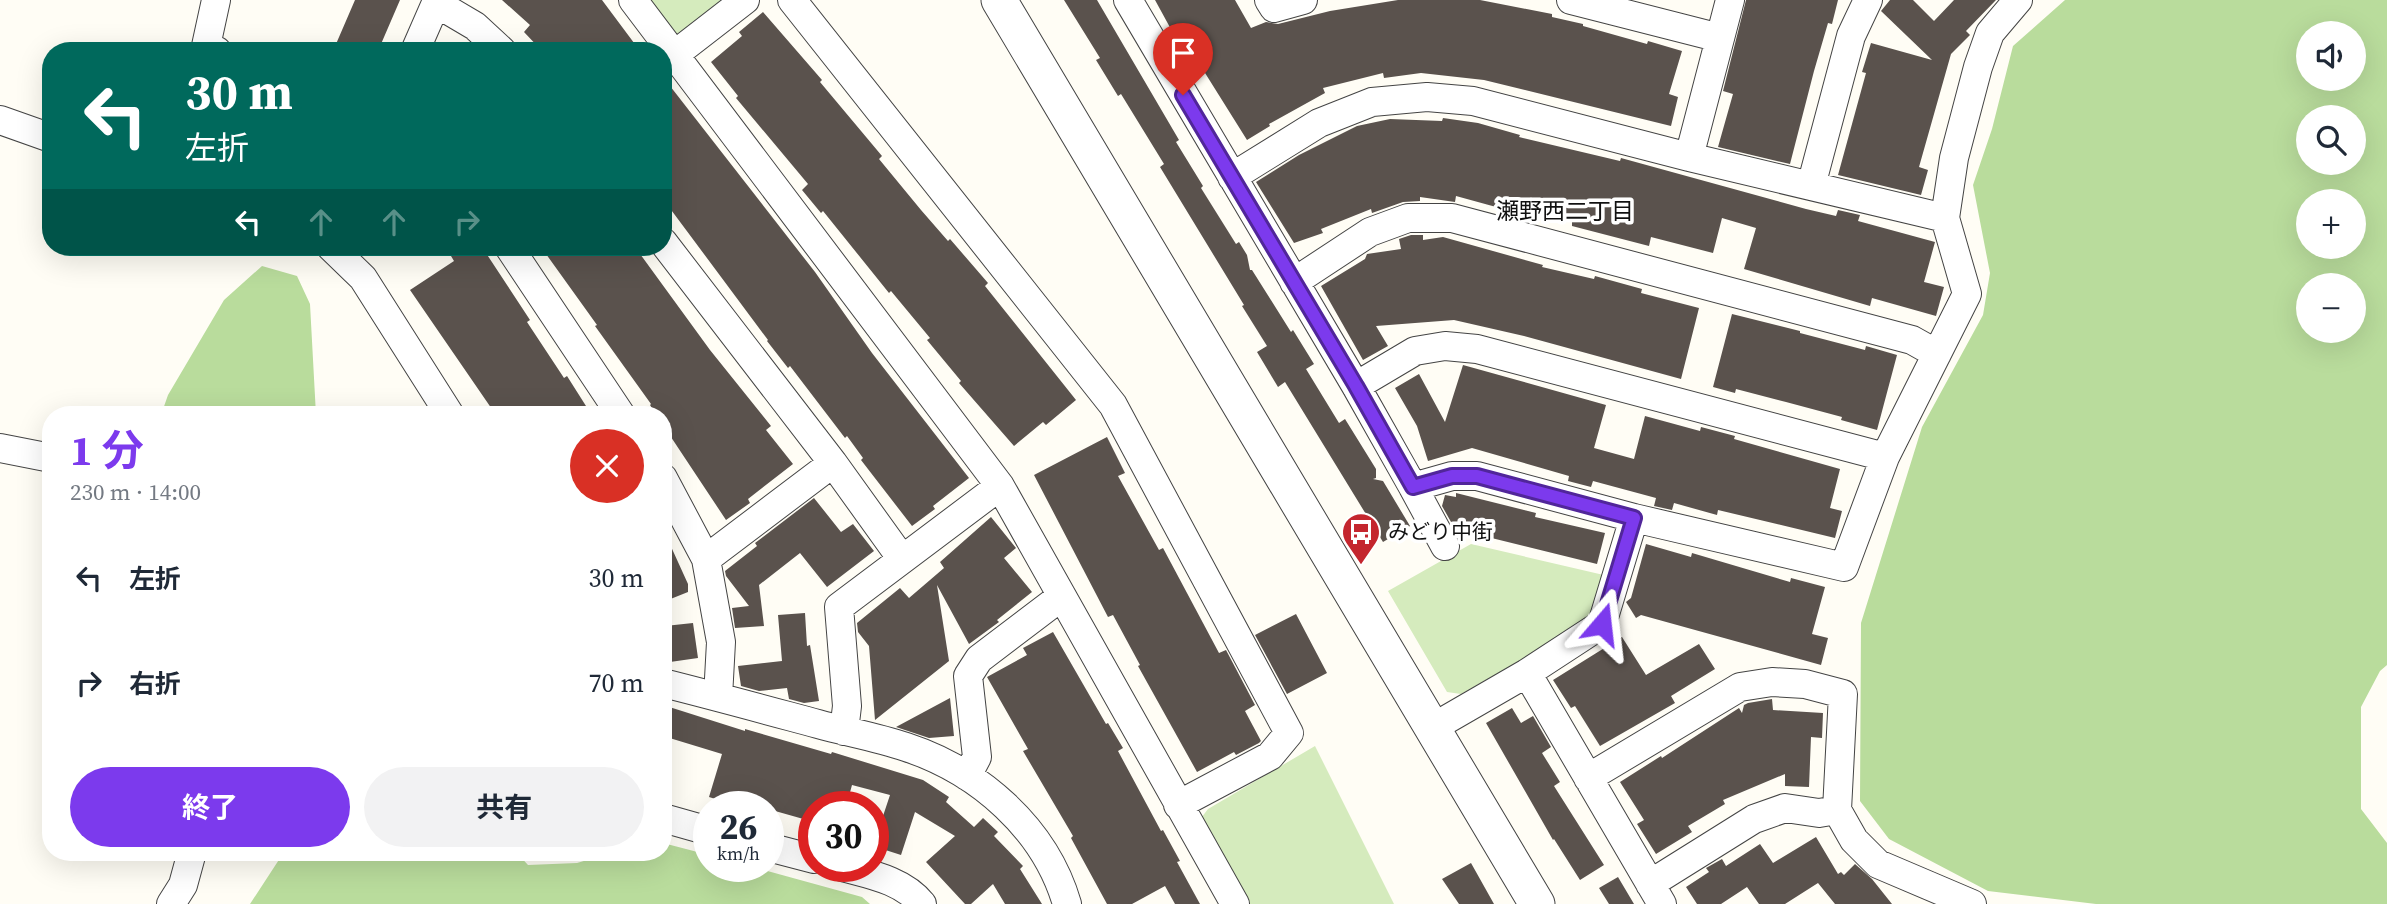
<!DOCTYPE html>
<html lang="ja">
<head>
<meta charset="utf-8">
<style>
  :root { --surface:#fff; --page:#f2f2f3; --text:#1f2937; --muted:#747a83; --accent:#7c3aed }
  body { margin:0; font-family:"Source Serif 4","Noto Sans JP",serif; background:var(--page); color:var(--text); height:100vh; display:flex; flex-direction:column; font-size:26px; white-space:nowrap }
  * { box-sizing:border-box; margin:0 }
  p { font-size:23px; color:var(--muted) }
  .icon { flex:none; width:38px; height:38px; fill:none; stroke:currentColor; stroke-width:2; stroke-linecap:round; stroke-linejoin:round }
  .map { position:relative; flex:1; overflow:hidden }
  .side { position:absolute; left:42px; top:406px; width:630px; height:455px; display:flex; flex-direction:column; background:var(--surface); border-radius:28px; box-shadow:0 7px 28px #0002 }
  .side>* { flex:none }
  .banner { position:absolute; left:42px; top:42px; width:630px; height:214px; border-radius:28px; box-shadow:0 7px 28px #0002; background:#00695c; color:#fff; overflow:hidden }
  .fabs { position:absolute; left:2296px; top:21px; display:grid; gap:14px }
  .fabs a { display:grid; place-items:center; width:70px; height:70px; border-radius:50%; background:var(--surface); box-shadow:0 7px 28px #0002; font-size:35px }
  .speed { position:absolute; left:693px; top:791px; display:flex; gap:14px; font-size:35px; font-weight:700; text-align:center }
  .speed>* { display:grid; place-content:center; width:91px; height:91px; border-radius:50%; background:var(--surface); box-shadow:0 7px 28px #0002; line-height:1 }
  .speed small { font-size:18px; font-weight:400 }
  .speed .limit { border:10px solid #d22; background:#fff; color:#111 }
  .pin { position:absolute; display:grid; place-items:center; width:60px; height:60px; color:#fff; margin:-72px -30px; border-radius:50% 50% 50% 0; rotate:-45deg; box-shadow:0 0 7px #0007 }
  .pin .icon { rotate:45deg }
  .me { position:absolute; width:77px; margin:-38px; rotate:17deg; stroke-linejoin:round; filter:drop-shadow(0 0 5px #0008) }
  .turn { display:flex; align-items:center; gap:24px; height:147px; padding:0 28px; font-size:32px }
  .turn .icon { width:91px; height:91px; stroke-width:2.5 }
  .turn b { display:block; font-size:49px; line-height:60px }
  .lanes { display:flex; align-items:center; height:66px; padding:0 28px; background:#0003; justify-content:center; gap:35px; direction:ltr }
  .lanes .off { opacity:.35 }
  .round { display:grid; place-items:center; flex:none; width:74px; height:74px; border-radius:37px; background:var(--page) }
  .overview { display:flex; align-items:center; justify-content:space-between; height:119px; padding:0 28px }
  h1 { font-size:42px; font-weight:700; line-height:52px; color:var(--accent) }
  .primary-button { display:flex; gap:14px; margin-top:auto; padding:14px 28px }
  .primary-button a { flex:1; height:80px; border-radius:42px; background:var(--accent); color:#fff; font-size:28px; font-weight:700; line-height:80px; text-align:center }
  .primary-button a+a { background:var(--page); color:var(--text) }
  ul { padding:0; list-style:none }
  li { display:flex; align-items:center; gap:21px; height:105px; padding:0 28px }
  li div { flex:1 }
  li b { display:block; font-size:26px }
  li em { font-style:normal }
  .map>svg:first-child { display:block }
  .green { fill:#d5ebbd }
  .forest { fill:#b9dc9c; fill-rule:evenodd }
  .building { fill:#5a524d }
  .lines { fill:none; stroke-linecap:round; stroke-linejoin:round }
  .minor-casing { stroke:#444; stroke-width:30 }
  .tertiary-casing { stroke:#444; stroke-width:37 }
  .minor { stroke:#fff; stroke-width:28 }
  .tertiary { stroke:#fff; stroke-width:35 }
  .route-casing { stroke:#51269a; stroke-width:18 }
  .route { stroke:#7c3aed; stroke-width:12 }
  .labels { text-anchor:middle; stroke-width:7; stroke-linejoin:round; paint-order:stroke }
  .poi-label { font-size:21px; fill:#111; stroke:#fff; text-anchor:start }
  .neighbourhood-label { font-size:23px; fill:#111; stroke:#fff }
</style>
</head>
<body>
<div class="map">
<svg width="2387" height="904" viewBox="0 0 2387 904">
  <rect width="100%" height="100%" fill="#fffdf5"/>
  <path class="green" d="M645 0H731L690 34 670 33Z
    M1471 544 1608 576 1594 619 1461 694 1447 692 1388 591Z
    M1315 746 1394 904H1245L1198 822 1208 809Z"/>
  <path class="forest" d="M2065 0H2387V665L2380 671 2361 707V809L2387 843V904H2096L1988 891 1889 839 1860 801 1861 623 1922 427 1983 315 1990 273 1973 185 1992 129 2013 46ZM2308 33H2354V79H2308ZM2308 117H2354V163H2308ZM2308 201H2354V247H2308ZM2308 285H2354V331H2308Z
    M262 266 297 276 310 304 316 415H161L168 395 224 300Z
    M663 843 709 855V866H749L862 897 870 904H250L284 852H516L528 865 577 863 614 852H663Z"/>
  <path class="building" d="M355 0H400L378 51H333Z
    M502 0H602L640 51H542L524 32 530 25Z
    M1064 0H1097L1179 140 1176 142 1203 186 1201 188 1236 244 1239 242 1247 255 1250 270H1252L1291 332 1293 330 1314 364 1306 369 1339 423 1345 419 1376 469V478L1373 479 1383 481 1410 526 1383 542 1285 382 1278 387 1257 352 1267 346 1242 306 1244 305 1160 167 1164 164 1121 94 1118 96 1096 60 1100 58Z
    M1155 0H1235L1251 28 1266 22 1278 24 1330 11 1398 0H1480L1552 14V17L1583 24V26L1647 44 1648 41 1682 51 1669 94 1678 97 1671 126 1484 80 1421 73 1384 78 1383 73 1323 88 1325 93 1269 124 1270 126 1247 140 1190 49 1184 53Z
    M1746 0H1838L1832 24 1828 23 1814 71 1790 164 1718 147 1733 94 1723 91Z
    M1890 0H1913L1934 21 1954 0H1996L1966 31 1970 35 1951 54 1919 167 1928 170 1921 195 1838 175 1866 73 1862 72 1871 43 1932 60 1881 11Z
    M763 12 822 80 820 82 882 156 879 159 921 210 948 241 950 239 988 283 985 286 1076 400 1046 425 1043 422 1014 446 959 383 961 381 927 340 930 338 891 291 889 293 823 211 821 213 802 190 808 184 736 98 738 96 711 62 742 36 739 32Z
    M663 77 815 272 872 353 969 478 933 506 935 509 912 526 861 460 863 458 847 436 845 438 790 366 788 368 767 341 768 340 663 199Z
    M1443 118 1478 123 1520 135 1519 137 1620 161 1621 158 1806 209 1836 216 1838 210 1860 215 1858 221 1935 242 1924 282 1944 287 1936 316 1872 298 1870 306 1744 269 1756 228 1722 218 1713 253 1651 237 1649 246 1572 226V219L1507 210 1456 196 1455 202 1420 197V201L1403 202 1372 213 1371 209 1321 229 1323 233 1294 243 1256 182 1299 155 1357 126 1390 119 1442 121Z
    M1411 235H1423V240L1443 237 1543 265 1542 267 1594 279 1595 276 1642 289 1641 293 1699 308 1681 379 1524 336 1454 320 1376 326 1388 346 1363 360 1321 286 1365 259 1367 254 1401 249 1399 239Z
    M465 247H482L530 320 527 322 564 378 567 376 586 406 574 415H496L410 290 454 261 451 256Z
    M541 247H635L710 350 771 426 766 430 793 464 748 499 750 503 726 520 663 425V415H656L650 405 651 404 595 326 597 325Z
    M1732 314 1800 331V333L1865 350 1866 346 1897 355 1877 430 1841 420 1842 417 1786 402 1736 389 1735 393 1713 387Z
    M1463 365 1606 405 1594 448 1634 459 1645 416 1700 431 1701 427 1735 436 1734 439 1840 469 1830 508 1842 511 1835 538 1718 510 1717 515 1674 503 1672 510 1654 506 1656 498 1593 481 1591 487 1568 481 1569 476 1472 448 1428 461 1417 426 1395 388 1419 374 1445 422Z
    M1107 437 1125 473 1118 476 1159 550 1163 548 1219 653 1226 650 1255 705 1245 711 1261 741 1259 743 1236 755 1234 752 1197 772 1138 666 1140 665 1113 615 1108 617 1034 475Z
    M1456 493 1536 513 1535 517 1605 533 1597 564 1455 529 1442 506 1445 495 1456 497Z
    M814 498 841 532 853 524 874 551 827 587 800 553 759 585 764 626 735 628 732 608 749 606 726 576 725 571 757 546 755 543Z
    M991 517 1016 548 1004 558 1032 592 997 620 999 622 969 644 937 585 949 661 875 720 869 646 858 632 857 623 900 588 909 598 944 568 940 562Z
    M663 529 688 584V592L663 602Z
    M1646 544 1691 557 1692 553 1790 582 1791 578 1825 587 1812 634 1828 638 1821 665 1641 615 1636 618 1626 602 1631 598Z
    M805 613 807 646 810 645 819 701 804 703 789 699 787 688 759 691 741 686 738 666 782 661 778 615Z
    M1296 614 1327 673 1287 694 1255 635Z
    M693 623 698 658 670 662 665 626Z
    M1053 632 1106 724 1108 723 1123 748 1118 751 1161 831 1163 830 1180 861 1177 862 1200 904H1175L1165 886 1132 904H1107L1071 838 1073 836 1023 751 1028 749 987 677 1027 655 1023 648Z
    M1622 637 1646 675 1699 644 1715 669 1671 696 1675 703 1600 746 1575 706 1571 708 1553 680Z
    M950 698 954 736 929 738 896 727Z
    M1772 699 1773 710 1823 713 1822 738 1811 737 1809 787 1785 786V774L1723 800 1725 804 1688 826 1692 832 1656 854 1637 824 1644 820 1620 782 1661 756 1662 758 1739 708 1742 713 1744 705 1748 703Z
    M663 705 745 731V729L831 754 832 752 923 780 949 797 946 802 974 827 983 818 998 832 994 836 1023 866 1020 869 1042 904H1005L993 884 971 904H965L926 862 955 836 915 812 901 855 873 846 890 795 852 785 846 807H814V822L768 809V807H741L709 797 722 754 663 736Z
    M1512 708 1521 723 1533 716 1551 747 1542 753 1560 782 1554 786 1604 865 1580 880 1554 839 1553 840 1486 723Z
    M1816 837 1838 874 1841 872 1844 875 1855 864 1872 879 1892 904H1835L1818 883 1785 904H1759L1747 887 1721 904H1697L1686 887 1709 872 1706 868 1722 859 1726 866 1760 844 1773 863Z
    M1471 863 1494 904H1459L1442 879Z
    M1618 877 1634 904H1609L1599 888Z"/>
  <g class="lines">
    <defs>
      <path id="minor" d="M216 0 206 46 217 51
        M633 0 1000 486 1235 904
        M792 0 1113 405 1289 733 1270 756 1178 805
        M1128 0 1356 386 1413 487 1452 476H1477L1634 518 1602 624 1527 673 1662 904
        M1269 0 1274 8 1303 0
        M1571 0 1720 38
        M415 51 436 3 475 26 502 51
        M674 55 745 0
        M0 120 51 138
        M1689 157 1730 0
        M1232 177 1319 123 1372 102 1427 97 1473 101 1689 157 1945 218
        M1811 186 1851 36 1868 0
        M663 242 833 463 902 559
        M331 247 363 278 450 415
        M509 247 621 415
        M1294 282 1370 232 1408 218H1452L1912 340 1937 354
        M1356 386 1415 351 1445 346 1477 349 1885 457 1967 294 1945 218 1954 158 1978 67 1990 33 2018 0
        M0 448 51 458
        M663 478 706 559 721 642 718 697
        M1413 487 1445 546
        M1634 518 1844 567 1885 457
        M706 559 833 463
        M663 683C715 696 766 710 818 724 847 732 877 737 906 747 979 771 1045 828 1067 904
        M1432 728 1527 673
        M844 731 847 706 839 607 1000 486
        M967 776 977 757 968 676 979 659 1062 596
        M1588 778 1740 687 1772 682 1805 684 1843 694 1837 810 1854 840 1878 864 1972 904
        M663 818 709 831
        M768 847 814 859
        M839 866C867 874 902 879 922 904
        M1650 884 1754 819 1785 808 1819 813 1837 810
        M171 904 183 885 192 852"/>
      <path id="tertiary" d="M999 0 1537 904"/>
    </defs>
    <use href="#minor" class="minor-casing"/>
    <use href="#tertiary" class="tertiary-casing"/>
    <use href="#minor" class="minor"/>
    <use href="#tertiary" class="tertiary"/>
  </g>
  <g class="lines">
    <defs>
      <path id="route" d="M1183 95 1356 386 1413 487 1452 476H1477L1634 518 1602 624"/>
    </defs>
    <use href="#route" class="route-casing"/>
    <use href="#route" class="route"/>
  </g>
  <defs>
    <symbol id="bus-pin" viewBox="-11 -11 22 30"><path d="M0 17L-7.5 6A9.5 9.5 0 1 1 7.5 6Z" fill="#c4262e" stroke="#fff"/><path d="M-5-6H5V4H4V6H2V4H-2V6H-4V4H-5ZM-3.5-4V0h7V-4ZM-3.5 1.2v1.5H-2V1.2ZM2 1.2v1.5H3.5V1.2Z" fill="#fff"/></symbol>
  </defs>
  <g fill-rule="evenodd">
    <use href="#bus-pin" x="1339" y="510" width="44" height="60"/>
  </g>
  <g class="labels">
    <g class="poi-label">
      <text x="1388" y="539">みどり中街</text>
    </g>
    <g class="neighbourhood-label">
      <text x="1565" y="219">瀬野西二丁目</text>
    </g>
  </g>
</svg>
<div class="fabs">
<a><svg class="icon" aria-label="sound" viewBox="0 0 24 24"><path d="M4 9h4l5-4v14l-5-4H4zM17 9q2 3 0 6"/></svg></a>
<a><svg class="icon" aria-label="search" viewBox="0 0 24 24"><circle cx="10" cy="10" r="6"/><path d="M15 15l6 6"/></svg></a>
<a>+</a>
<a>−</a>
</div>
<div class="speed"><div>26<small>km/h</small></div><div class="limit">30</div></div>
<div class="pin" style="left:1183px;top:95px;background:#d93025"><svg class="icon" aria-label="arrive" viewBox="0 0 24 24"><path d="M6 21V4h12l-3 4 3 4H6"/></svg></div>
<svg class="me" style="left:1602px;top:624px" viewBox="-20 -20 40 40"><path d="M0-17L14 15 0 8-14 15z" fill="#7c3aed" stroke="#fff" stroke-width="4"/></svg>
<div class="banner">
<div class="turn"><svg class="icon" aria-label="left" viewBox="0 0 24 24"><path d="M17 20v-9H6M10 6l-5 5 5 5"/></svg><div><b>30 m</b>左折</div></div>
<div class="lanes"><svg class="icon" aria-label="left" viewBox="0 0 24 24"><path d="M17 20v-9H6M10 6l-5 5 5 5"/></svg><svg class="icon off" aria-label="ahead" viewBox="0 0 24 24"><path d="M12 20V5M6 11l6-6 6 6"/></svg><svg class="icon off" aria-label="ahead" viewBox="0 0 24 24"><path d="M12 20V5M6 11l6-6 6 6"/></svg><svg class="icon off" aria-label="right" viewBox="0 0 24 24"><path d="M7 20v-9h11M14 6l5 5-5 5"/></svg></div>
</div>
<section class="side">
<div class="overview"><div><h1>1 分</h1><p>230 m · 14:00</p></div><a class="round" style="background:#d93025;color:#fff"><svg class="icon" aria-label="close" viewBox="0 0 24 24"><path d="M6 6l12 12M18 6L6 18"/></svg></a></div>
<ul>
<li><svg class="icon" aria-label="left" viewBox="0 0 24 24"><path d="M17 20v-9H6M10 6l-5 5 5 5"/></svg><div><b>左折</b></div><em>30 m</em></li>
<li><svg class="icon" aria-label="right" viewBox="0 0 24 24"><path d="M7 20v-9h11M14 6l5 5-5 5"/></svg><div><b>右折</b></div><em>70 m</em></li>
</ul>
<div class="primary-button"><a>終了</a><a>共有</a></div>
</section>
</div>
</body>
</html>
